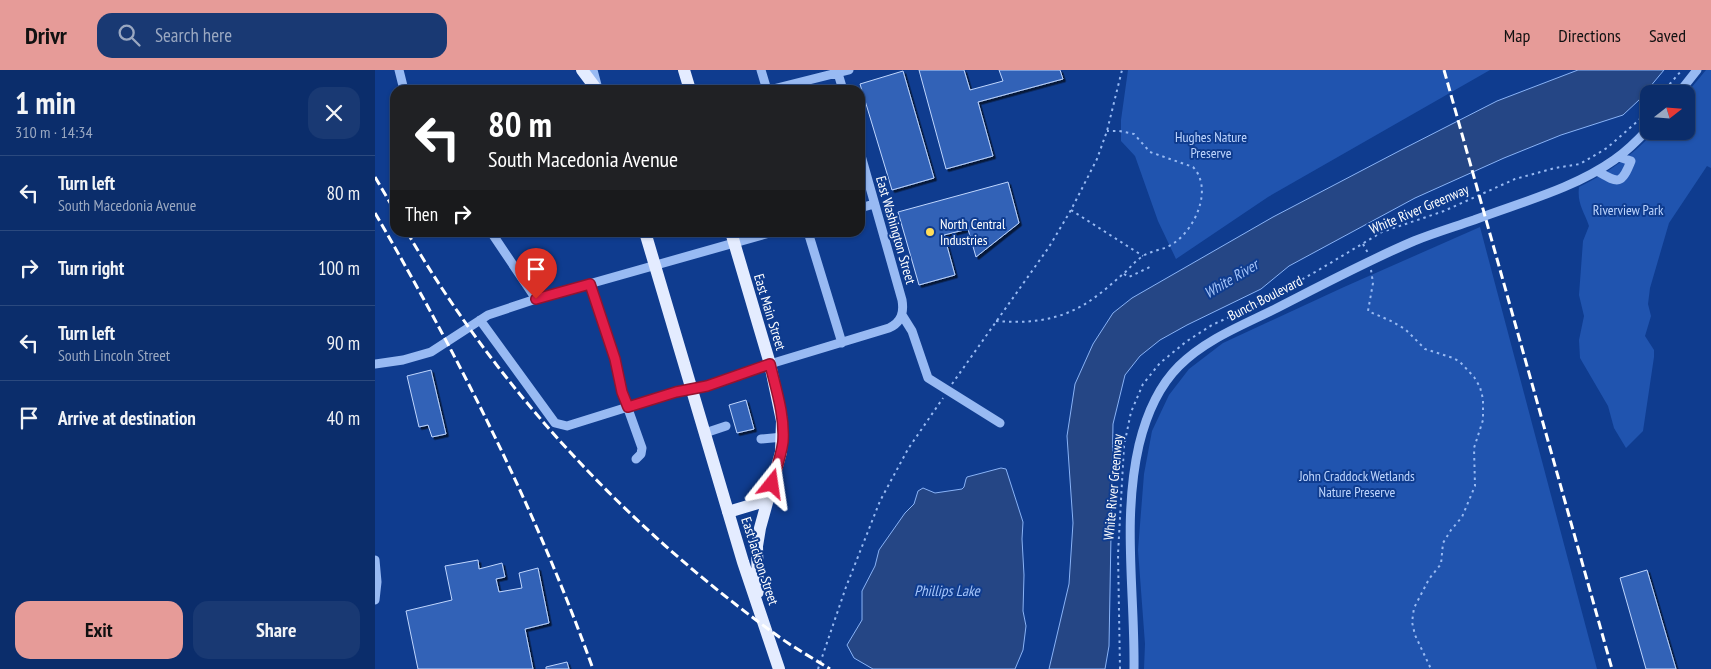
<!DOCTYPE html>
<html lang="en">
<head>
<meta charset="utf-8">
<style>
  :root { --surface:#0b2d6b; --page:#193973; --text:#f1f3f6; --muted:#9aa8c1; --line:#2b497e; --accent:#e69b98 }
  body { margin:0; font-family:"PT Sans Narrow",sans-serif; background:var(--page); color:var(--text); height:100vh; display:flex; flex-direction:column; font-size:19px; white-space:nowrap }
  * { box-sizing:border-box; margin:0 }
  p { font-size:16px; color:var(--muted) }
  .icon { flex:none; width:28px; height:28px; fill:none; stroke:currentColor; stroke-width:2; stroke-linecap:round; stroke-linejoin:round }
  .map { position:relative; flex:1; overflow:hidden }
  .side { display:flex; flex-direction:column; background:var(--surface); width:375px }
  .side>* { flex:none }
  .hud { position:absolute; left:15px; top:15px; width:475px; height:152px; border-radius:15px; box-shadow:0 1px 4px #0004,0 0 0 1px var(--line); background:#202124; color:#fff; overflow:hidden }
  .needle { width:32px; rotate:73deg }
  .buttons { position:absolute; left:1265px; top:15px; display:grid; gap:10px }
  .buttons a { display:grid; place-items:center; width:55px; height:55px; border-radius:10px; background:var(--surface); box-shadow:0 1px 4px #0004,0 0 0 1px var(--line); font-size:25px }
  .pin { position:absolute; display:grid; place-items:center; width:42px; height:42px; color:#fff; margin:-51px -21px; border-radius:50% 50% 50% 0; rotate:-45deg; box-shadow:0 0 5px #0007 }
  .pin .icon { rotate:45deg }
  .me { position:absolute; width:55px; margin:-28px; rotate:15deg; stroke-linejoin:round; filter:drop-shadow(0 0 4px #0008) }
  .turn { display:flex; align-items:center; gap:18px; height:105px; padding:0 15px; font-size:22px }
  .turn .icon { width:65px; height:65px; stroke-width:2.5 }
  .turn b { display:block; font-size:35px; line-height:42px }
  .then { display:flex; align-items:center; height:48px; padding:0 15px; background:#0003; gap:10px; font-size:19px }
  .round { display:grid; place-items:center; flex:none; width:52px; height:52px; border-radius:15px; background:var(--page) }
  .head { display:flex; align-items:center; justify-content:space-between; height:85px; padding:0 15px }
  h1 { font-size:30px; font-weight:700; line-height:38px }
  .cta { display:flex; gap:10px; margin-top:auto; padding:10px 15px }
  .cta a { flex:1; height:58px; border-radius:15px; background:var(--accent); color:#111; font-size:20px; font-weight:700; line-height:58px; text-align:center }
  .cta a+a { background:var(--page); color:var(--text) }
  ul { padding:0; list-style:none }
  li { display:flex; align-items:center; gap:15px; height:75px; padding:0 15px; border-top:1px solid var(--line) }
  li div { flex:1 }
  li b { display:block; font-size:19px }
  li em { font-style:normal }
  header { display:flex; align-items:center; gap:30px; box-sizing:border-box; height:70px; padding:0 25px; background:var(--accent); color:#111 }
  header strong { font-size:24px }
  nav { display:flex; gap:28px; margin-inline-start:auto; font-size:18px }
  .search { width:350px; height:45px; background:var(--page); display:flex; align-items:center; gap:12px; box-sizing:border-box; padding:0 18px; border-radius:15px; color:var(--muted); font-size:19px }
  main { display:flex; flex:1; min-height:0 }
  .map>svg:first-child { display:block }
  .green { fill:#2054af }
  .water { fill:#254685; stroke:#89b3f7 }
  .building { fill:#3362b7; stroke:#bfd6fe; filter:url(#shadow) }
  .lines { fill:none; stroke-linecap:round; stroke-linejoin:round }
  .path { stroke:#98baf3; stroke-width:2; stroke-dasharray:2.5 4; stroke-linecap:butt }
  .minor { stroke:#98baf3; stroke-width:9 }
  .major { stroke:#e4ecff; stroke-width:12 }
  .rail { stroke:#fff; stroke-width:3; stroke-dasharray:9 4; stroke-linecap:butt }
  .route-casing { stroke:#92132f; stroke-width:12 }
  .route { stroke:#e11d48; stroke-width:9 }
  .poi-dot { fill:#ffdd5a; stroke:#0f3c8f; stroke-width:2 }
  .labels { text-anchor:middle; stroke-width:4; stroke-linejoin:round; paint-order:stroke }
  .park-label { font-size:14px; fill:#bfd6fe; stroke:#0f3c8f }
  .street-label { font-size:14px; fill:#fff; stroke:#0f3c8f }
  .poi-label { font-size:14px; fill:#fff; stroke:#0f3c8f; text-anchor:start }
  .water-label { font-size:15px; font-style:italic; fill:#a4c4fa; stroke:#0f3c8f }
</style>
</head>
<body>
<header>
<strong>Drivr</strong>
<div class="search"><svg class="icon" aria-label="search" viewBox="0 0 24 24"><circle cx="10" cy="10" r="6"/><path d="M15 15l6 6"/></svg>Search here</div>
<nav><a>Map</a><a>Directions</a><a>Saved</a></nav>
</header>
<main>
<section class="side">
<div class="head"><div><h1>1 min</h1><p>310 m · 14:34</p></div><a class="round"><svg class="icon" aria-label="close" viewBox="0 0 24 24"><path d="M6 6l12 12M18 6L6 18"/></svg></a></div>
<ul>
<li><svg class="icon" aria-label="left" viewBox="0 0 24 24"><path d="M17 20v-9H6M10 6l-5 5 5 5"/></svg><div><b>Turn left</b><p>South Macedonia Avenue</p></div><em>80 m</em></li>
<li><svg class="icon" aria-label="right" viewBox="0 0 24 24"><path d="M7 20v-9h11M14 6l5 5-5 5"/></svg><div><b>Turn right</b></div><em>100 m</em></li>
<li><svg class="icon" aria-label="left" viewBox="0 0 24 24"><path d="M17 20v-9H6M10 6l-5 5 5 5"/></svg><div><b>Turn left</b><p>South Lincoln Street</p></div><em>90 m</em></li>
<li><svg class="icon" aria-label="arrive" viewBox="0 0 24 24"><path d="M6 21V4h12l-3 4 3 4H6"/></svg><div><b>Arrive at destination</b></div><em>40 m</em></li>
</ul>
<div class="cta"><a>Exit</a><a>Share</a></div>
</section>
<div class="map">
<svg width="1336" height="599" viewBox="0 0 1336 599">
  <defs>
    <filter id="shadow"><feDropShadow dx="2.5" dy="2.5" stdDeviation="0" flood-color="#0009"/></filter>
  </defs>
  <rect width="100%" height="100%" fill="#0f3c8f"/>
  <path class="green" d="M753 0H1115L893 127 801 189 783 151 760 86 746 71V50Z
    M1331 0H1336V98L1332 96 1294 153 1275 218 1273 234 1276 246 1270 266 1279 280V287L1268 361 1251 378 1239 358 1233 336 1205 288 1204 270 1209 246 1204 225 1208 171 1214 156C1209 141 1202 134 1204 117 1233 103 1258 85 1280 61H1311V24Z
    M1105 157 1222 599H769L770 574 763 480 769 404 777 361 794 325 814 299 848 273 969 217Z"/>
  <path class="water" d="M1203 0H1289L1264 30 1248 45 1186 65 1129 88 1040 128 914 196 886 219 812 255 785 270 765 286 750 305 738 354 734 576 730 599H674L694 514 698 453 692 366 700 314 718 274 738 243 757 228 898 147 1026 80 1122 31Z
    M626 398 631 399 648 452 647 469 649 505 648 541 651 556 648 580 640 599H498L479 588 472 575 487 550V521L500 496 504 480 530 443 539 434 543 421 548 418 560 423 587 419 589 417 591 409 592 407Z"/>
  <path class="building" d="M544 0H589L595 20 628 11 624 0H685L688 9 603 32 618 86 571 99Z
    M528 1 559 108 517 120 485 14Z
    M633 112 644 153 601 187 593 159 569 165 580 205 544 215 523 142Z
    M56 300 71 364 57 367 53 355 44 357 32 306Z
    M371 330 379 359 362 363 354 335Z
    M103 490 104 499 127 493 130 507 121 509 124 522 147 518 144 503 163 498 174 553 150 559 158 599H43L31 541 77 530 70 496Z
    M1272 500 1301 599H1271L1245 508Z
    M192 592 194 599H171V597Z"/>
  <g class="lines">
    <path class="path" d="M1286 24 1307 0
      M696 140 768 186
      M988 174 993 183
      M996 200 998 213 993 241 1016 251 1030 259 1050 279 1078 288 1085 292 1099 307 1105 317 1108 329V350L1099 378 1100 416 1087 447 1076 460 1068 473 1066 494 1054 509 1039 538 1037 552 1040 565 1056 599
      M749 204 754 207 777 196
      M621 251C645 253 669 252 692 243 713 235 731 219 748 204 755 198 760 191 768 186 777 180 790 180 799 173 821 158 838 118 818 97L775 82 759 64 744 61H732
      M577 314 674 177 696 140 722 89 732 61 747 0
      M443 599 471 517 505 431 533 379 568 328
      M745 599 743 484 749 376 756 342 768 314 785 293 812 271 837 255 887 232 942 201 1007 162 1069 141 1140 109 1180 98 1205 94 1232 78 1264 50 1274 38"/>
    <path class="minor" d="M24 0 29 20
      M218 0 223 19
      M386 0 392 20
      M462 0 468 20
      M394 20 474 0
      M1303 24 1322 0
      M1222 101C1243 113 1246 116 1256 91L1244 87
      M485 138 499 134
      M116 162 161 229
      M433 162 467 273
      M215 214 240 289 247 322 267 378 266 384 261 389
      M527 245 537 261 553 308 625 353
      M105 250 180 353 192 356 301 322 332 316 395 294 514 258C527 252 529 242 527 230L485 82
      M0 294 28 290 56 282 113 245 161 229 398 162
      M330 363 351 356
      M386 369 408 367
      M0 490 2 512 0 530
      M759 599C760 524 747 449 764 375 771 346 783 317 804 296 831 269 868 255 902 238 947 215 992 191 1039 171 1059 163 1079 157 1099 150 1146 132 1198 119 1239 90 1252 81 1263 70 1274 58"/>
    <path class="major" d="M207 0 222 20
      M309 0 315 20
      M270 162 368 492 404 599
      M356 162 395 294 407 351 406 382 385 458 382 476 383 522
      M353 442 393 430"/>
    <path class="rail" d="M1069 0 1237 599
      M0 107 20 141
      M0 143C85 289 161 440 218 599
      M32 162C126 323 256 461 407 569 423 580 439 589 455 599"/>
  </g>
  <g class="lines">
    <defs>
      <path id="route" d="M161 229 215 214 240 289 247 322 253 337 301 322 332 316 395 294C401 319 410 346 408 372 406 386 401 400 397 414"/>
    </defs>
    <use href="#route" class="route-casing"/>
    <use href="#route" class="route"/>
  </g>
  <circle class="poi-dot" cx="555" cy="162" r="5"/>
  <g class="labels">
    <g class="park-label">
      <text x="836" y="72">Hughes Nature<tspan x="836" dy="16">Preserve</tspan></text>
      <text x="1253" y="145">Riverview Park</text>
      <text x="982" y="411">John Craddock Wetlands<tspan x="982" dy="16">Nature Preserve</tspan></text>
    </g>
    <g class="street-label">
      <text transform="translate(1044 139) rotate(-23)" y="5">White River Greenway</text>
      <text transform="translate(521 160) rotate(74)" y="5">East Washington Street</text>
      <text transform="translate(890 228) rotate(-27)" y="5">Bunch Boulevard</text>
      <text transform="translate(395 242) rotate(73)" y="5">East Main Street</text>
      <text transform="translate(738 417) rotate(-85)" y="5">White River Greenway</text>
      <text transform="translate(385 491) rotate(72)" y="5">East Jackson Street</text>
    </g>
    <g class="poi-label">
      <text x="565" y="159">North Central<tspan x="565" dy="16">Industries</tspan></text>
    </g>
    <g class="water-label">
      <text transform="translate(856 209) rotate(-31)" y="5">White River</text>
      <text x="572" y="526">Phillips Lake</text>
    </g>
  </g>
</svg>
<div class="buttons">
<a><svg class="needle" viewBox="-14 -14 28 28"><path d="M0-13l5 13h-10z" fill="#e53935"/><path d="M0 13l5-13h-10z" fill="#9aa8c1"/></svg></a>
</div>
<div class="pin" style="left:161px;top:229px;background:#d93025"><svg class="icon" aria-label="arrive" viewBox="0 0 24 24"><path d="M6 21V4h12l-3 4 3 4H6"/></svg></div>
<svg class="me" style="left:397px;top:414px" viewBox="-20 -20 40 40"><path d="M0-17L14 15 0 8-14 15z" fill="#e11d48" stroke="#fff" stroke-width="4"/></svg>
<div class="hud">
<div class="turn"><svg class="icon" aria-label="left" viewBox="0 0 24 24"><path d="M17 20v-9H6M10 6l-5 5 5 5"/></svg><div><b>80 m</b>South Macedonia Avenue</div></div>
<div class="then">Then<svg class="icon" aria-label="right" viewBox="0 0 24 24"><path d="M7 20v-9h11M14 6l5 5-5 5"/></svg></div>
</div>
</div>
</main>
</body>
</html>
